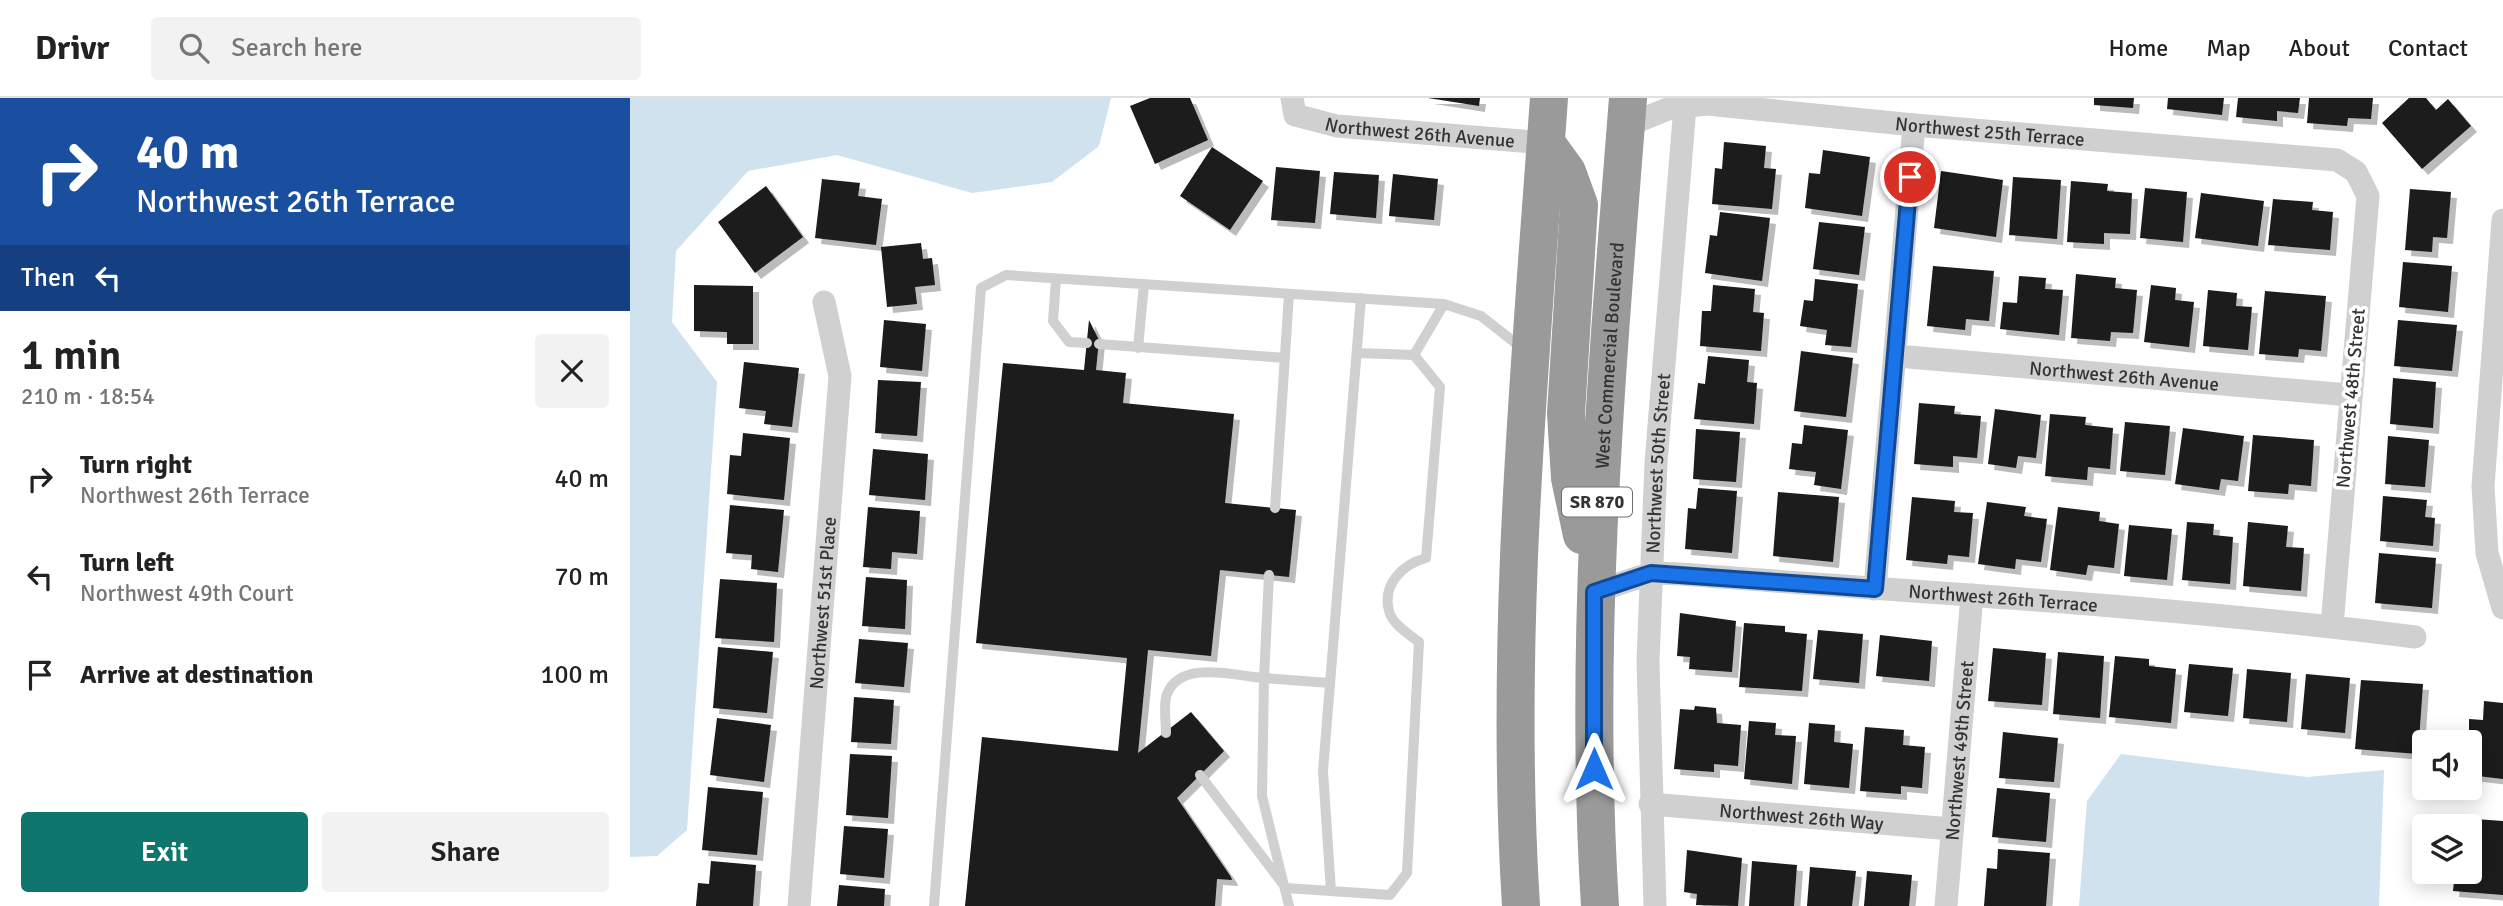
<!DOCTYPE html>
<html lang="en">
<head>
<meta charset="utf-8">
<style>
  :root { --surface:#fff; --page:#f2f2f2; --text:#222; --muted:#767676; --line:#e0e0e0; --accent:#0f766e }
  body { margin:0; font-family:Signika,sans-serif; background:var(--page); color:var(--text); height:100vh; display:flex; flex-direction:column; font-size:26px; white-space:nowrap }
  * { box-sizing:border-box; margin:0 }
  p { font-size:23px; color:var(--muted) }
  .icon { flex:none; width:38px; height:38px; fill:none; stroke:currentColor; stroke-width:2; stroke-linecap:round; stroke-linejoin:round }
  .map { position:relative; flex:1; overflow:hidden }
  .details { display:flex; flex-direction:column; background:var(--surface); width:630px }
  .details>* { flex:none }
  .guide { background:#1a4fa0; color:#fff; overflow:hidden }
  .fabs { position:absolute; left:1782px; top:632px; display:grid; gap:14px }
  .fabs a { display:grid; place-items:center; width:70px; height:70px; border-radius:7px; background:var(--surface); box-shadow:0 4px 18px #0003; font-size:35px }
  .pin { position:absolute; display:grid; place-items:center; width:60px; height:60px; color:#fff; margin:-30px; border:4px solid #fff; border-radius:50%; box-shadow:0 2px 7px #0007 }
  .me { position:absolute; width:77px; margin:-38px; rotate:0deg; stroke-linejoin:round; filter:drop-shadow(0 0 5px #0008) }
  .turn { display:flex; align-items:center; gap:24px; height:147px; padding:0 21px; font-size:32px }
  .turn .icon { width:91px; height:91px; stroke-width:2.5 }
  .turn b { display:block; font-size:49px; line-height:60px }
  .then { display:flex; align-items:center; height:66px; padding:0 21px; background:#0003; gap:14px; font-size:26px }
  .round { display:grid; place-items:center; flex:none; width:74px; height:74px; border-radius:7px; background:var(--page) }
  .headline { display:flex; align-items:center; justify-content:space-between; height:119px; padding:0 21px }
  h1 { font-size:42px; font-weight:600; line-height:52px }
  .primary-button { display:flex; gap:14px; margin-top:auto; padding:14px 21px }
  .primary-button a { flex:1; height:80px; border-radius:7px; background:var(--accent); color:#fff; font-size:28px; font-weight:600; line-height:80px; text-align:center }
  .primary-button a+a { background:var(--page); color:var(--text) }
  ul { padding:0; list-style:none }
  li { display:flex; align-items:center; gap:21px; height:98px; padding:0 21px }
  li div { flex:1 }
  li b { display:block; font-size:26px }
  li em { font-style:normal }
  header { display:flex; align-items:center; gap:42px; box-sizing:border-box; height:98px; padding:0 35px; background:var(--surface); border-bottom:2px solid var(--line) }
  header strong { font-size:33px }
  nav { display:flex; gap:38px; margin-inline-start:auto; font-size:24px }
  .search { width:490px; height:63px; background:var(--page); display:flex; align-items:center; gap:18px; box-sizing:border-box; padding:0 24px; border-radius:7px; color:var(--muted); font-size:26px }
  main { display:flex; flex:1; min-height:0 }
  .map>svg:first-child { display:block }
  .water { fill:#cfe2ee }
  .building { fill:#1a1a1a; filter:url(#shadow) }
  .lines { fill:none; stroke-linecap:round; stroke-linejoin:round }
  .lane { stroke:#d0d0d0; stroke-width:10 }
  .street { stroke:#d0d0d0; stroke-width:23 }
  .highway { stroke:#9a9a9a; stroke-width:38 }
  .route-casing { stroke:#114b97; stroke-width:18 }
  .route { stroke:#1a73e8; stroke-width:12 }
  .labels { text-anchor:middle; stroke-width:7; stroke-linejoin:round; paint-order:stroke }
  .shield { fill:#fff; stroke:#707070; stroke-width:2 }
  .shield-label { font-size:18px; font-weight:bold; fill:#333 }
  .street-label { font-size:19px; fill:#333; stroke:#fff }
</style>
</head>
<body>
<header>
<strong>Drivr</strong>
<div class="search"><svg class="icon" aria-label="search" viewBox="0 0 24 24"><circle cx="10" cy="10" r="6"/><path d="M15 15l6 6"/></svg>Search here</div>
<nav><a>Home</a><a>Map</a><a>About</a><a>Contact</a></nav>
</header>
<main>
<section class="details">
<div class="guide">
<div class="turn"><svg class="icon" aria-label="right" viewBox="0 0 24 24"><path d="M7 20v-9h11M14 6l5 5-5 5"/></svg><div><b>40 m</b>Northwest 26th Terrace</div></div>
<div class="then">Then<svg class="icon" aria-label="left" viewBox="0 0 24 24"><path d="M17 20v-9H6M10 6l-5 5 5 5"/></svg></div>
</div>
<div class="headline"><div><h1>1 min</h1><p>210 m · 18:54</p></div><a class="round"><svg class="icon" aria-label="close" viewBox="0 0 24 24"><path d="M6 6l12 12M18 6L6 18"/></svg></a></div>
<ul>
<li><svg class="icon" aria-label="right" viewBox="0 0 24 24"><path d="M7 20v-9h11M14 6l5 5-5 5"/></svg><div><b>Turn right</b><p>Northwest 26th Terrace</p></div><em>40 m</em></li>
<li><svg class="icon" aria-label="left" viewBox="0 0 24 24"><path d="M17 20v-9H6M10 6l-5 5 5 5"/></svg><div><b>Turn left</b><p>Northwest 49th Court</p></div><em>70 m</em></li>
<li><svg class="icon" aria-label="arrive" viewBox="0 0 24 24"><path d="M6 21V4h12l-3 4 3 4H6"/></svg><div><b>Arrive at destination</b></div><em>100 m</em></li>
</ul>
<div class="primary-button"><a>Exit</a><a>Share</a></div>
</section>
<div class="map">
<svg width="1873" height="808" viewBox="0 0 1873 808">
  <defs>
    <filter id="shadow"><feDropShadow dx="6" dy="6" stdDeviation="0" flood-color="#0004"/></filter>
  </defs>
  <rect width="100%" height="100%" fill="#fff"/>
  <path class="water" d="M0 0H481L469 48 422 84 342 95 207 57 118 73 46 153 42 224 87 284 57 732 27 758 0 759Z
    M1491 656 1677 679 1754 672 1749 808H1449L1457 703Z"/>
  <path class="building" d="M520 0H560L578 42 525 66 500 8Z
    M798 0H850L849 8Z
    M1464 0H1504L1503 10 1464 7Z
    M1538 0H1594L1592 17 1537 11Z
    M1608 0H1670L1668 15 1647 13V23L1606 19Z
    M1679 0H1743L1741 21 1718 20 1717 28 1677 25Z
    M1779 0H1796L1806 12 1818 1 1841 28 1792 71 1752 25Z
    M1094 44 1136 48 1134 70 1146 71 1142 111 1082 106 1085 70 1092 71Z
    M582 49 633 83 600 132 550 98Z
    M1193 52 1240 59 1232 118 1175 110 1179 75 1190 76Z
    M646 69 690 73 685 125 641 122Z
    M1311 73 1373 82 1366 139 1304 130Z
    M704 74 749 77 746 120 700 116Z
    M763 76 808 81 804 122 759 118Z
    M1383 79 1431 82 1427 141 1379 137Z
    M192 81 230 85 228 98 252 101 246 147 185 140Z
    M1441 83 1478 86 1477 93 1502 95 1500 136 1474 135V146L1437 144Z
    M136 88 173 139 125 175 88 124Z
    M1515 90 1557 94 1553 144 1510 140Z
    M1780 91 1821 94 1817 140 1803 139 1802 154 1775 152Z
    M1571 95 1634 103 1628 148 1565 140Z
    M1643 101 1683 104 1682 112 1703 114 1700 152 1638 147Z
    M1090 114 1140 120 1132 183 1075 175 1080 137 1087 138Z
    M1189 124 1235 129 1229 177 1183 171Z
    M291 145 293 161 302 160 305 187 285 189 287 206 257 209 251 149Z
    M1773 164 1822 168 1818 214 1769 209Z
    M1303 168 1364 173 1359 223 1336 221 1335 232 1297 228Z
    M1446 176 1486 180 1485 190 1507 192 1503 235 1481 234 1480 243 1441 240Z
    M1389 178 1416 180 1415 191 1433 192 1429 237 1370 231 1373 204 1387 205Z
    M1185 181 1228 186 1221 249 1195 247 1197 232 1170 228 1174 202 1183 203Z
    M64 187 123 188V246H97V234L64 233Z
    M1083 187 1125 191 1123 214 1134 215 1131 253 1070 248 1072 213H1081Z
    M1521 187 1546 190 1545 202 1564 204 1559 249 1514 244Z
    M1578 192 1607 195 1606 208 1622 209 1618 252 1573 248Z
    M1635 193 1696 198 1691 253 1669 251 1668 259 1629 256Z
    M254 222 296 226 292 273 250 269Z
    M459 222 469 242 466 272 496 275 493 305 604 316 595 405 666 412 659 479 590 472 581 558 518 552 508 655 561 614 594 653 547 700 601 779 602 782 587 781 585 808H335L352 639 488 653 497 560 346 545 373 265 454 272Z
    M1768 222 1827 227 1822 273 1764 268Z
    M1171 253 1223 260 1216 319 1164 313Z
    M1078 258 1119 262 1117 284 1127 285 1124 326 1064 321 1068 285 1075 286Z
    M114 264 169 270 162 329 134 326 136 313 109 310Z
    M1763 280 1806 284 1803 330 1760 326Z
    M248 282 291 284 287 338 245 335Z
    M1289 305 1325 308 1324 316 1351 318 1347 360 1323 358V369L1284 366Z
    M1365 311 1411 317 1406 360 1388 358 1386 370 1358 366Z
    M1420 316 1456 319 1455 327 1483 330 1480 371 1458 369 1457 382 1415 378Z
    M1495 324 1540 328 1535 377 1490 373Z
    M1174 327 1218 332 1211 391 1184 387 1186 374 1159 371 1162 345 1172 346Z
    M1553 330 1614 338 1608 383 1591 381 1589 392 1545 386Z
    M1066 331 1110 334 1106 384 1063 381Z
    M113 335 160 340 154 402 97 396 100 357 111 358Z
    M1623 337 1684 342 1681 388 1659 386 1658 396 1618 393Z
    M1758 338 1799 342 1795 389 1755 386Z
    M243 351 298 356 295 402 239 397Z
    M1068 390 1107 393 1102 455 1055 451 1058 410 1066 411Z
    M1148 394 1209 399 1203 464 1143 458Z
    M1753 398 1797 402 1795 419 1805 420 1803 448 1750 443Z
    M1282 399 1325 403 1324 414 1343 415 1339 459 1318 457 1317 466 1276 462Z
    M1357 404 1396 409 1394 418 1417 421 1411 464 1386 461 1385 471 1348 466Z
    M100 407 154 412 148 474 121 471 122 457 96 455Z
    M238 409 290 413 287 456 262 454 261 471 233 469Z
    M1428 409 1470 414 1469 423 1489 426 1484 470 1458 467 1456 477 1420 472Z
    M1557 424 1584 426 1583 437 1603 439 1600 486 1552 482Z
    M1618 424 1658 428 1656 449 1674 450 1671 493 1613 488Z
    M1499 427 1542 431 1537 482 1494 478Z
    M1749 455 1806 460 1802 510 1745 505Z
    M236 479 277 482 275 531 232 528Z
    M90 481 147 485 144 544 85 540Z
    M1050 515 1106 523 1102 574 1059 571 1060 559 1047 558Z
    M1114 525 1155 528V534L1177 536 1172 593 1109 589Z
    M1188 532 1233 536 1229 585 1183 581Z
    M1250 537 1302 543 1299 583 1246 578Z
    M229 541 278 545 274 589 225 585Z
    M88 549 143 554 137 615 83 610Z
    M1363 550 1416 555 1412 607 1358 603Z
    M1428 554 1474 558 1470 620 1423 616Z
    M1485 558 1519 561V568L1546 571 1541 625 1479 619Z
    M1559 566 1603 570 1598 618 1554 614Z
    M1617 571 1661 575 1657 624 1613 620Z
    M1676 576 1720 580 1715 635 1671 631Z
    M1731 582 1793 586 1788 656 1725 651Z
    M224 599 264 602 261 646 221 644Z
    M1854 603 1873 605V681L1839 677V621L1853 622Z
    M1065 608 1086 610 1087 625 1111 627 1108 668 1084 666V674L1044 671 1050 611 1064 612Z
    M87 620 141 627 134 684 80 677Z
    M1119 623 1146 625 1145 637 1166 638 1162 686 1114 681Z
    M1179 625 1205 627 1204 644 1223 646 1219 690 1174 686Z
    M1235 629 1274 632 1273 647 1295 649 1292 690 1271 688V696L1230 693Z
    M1373 634 1428 640 1424 684 1369 680Z
    M220 656 262 658 258 720 216 717Z
    M78 689 133 694 127 757 72 752Z
    M1367 690 1420 695 1416 744 1362 739Z
    M1845 721 1873 723V797L1823 793 1825 774H1839V737L1844 738Z
    M214 728 258 731 254 780 210 776Z
    M1368 751 1420 755 1416 808H1354L1357 770 1367 771Z
    M1057 752 1112 760 1108 808 1066 807 1067 796 1054 794Z
    M81 763 126 767 123 808H66L68 785 79 786Z
    M1122 763 1167 767 1164 808H1119Z
    M1180 769 1226 773 1222 808H1177Z
    M1237 773 1282 777 1279 808H1234Z
    M209 787 255 791 254 808H207Z"/>
  <g class="lines">
    <path class="lane" d="M426 181 423 223 439 244 457 245
      M469 246 655 260
      M508 250 514 186
      M727 255 784 257
      M645 410 659 196
      M536 635C536 623 533 606 537 596 551 561 605 578 634 580L639 477
      M570 677 656 790 760 797 777 775 789 544C779 536 762 526 759 513 752 486 773 466 796 460L810 289 784 257 814 206
      M701 793 693 673 731 200
      M304 808 351 190 376 177 814 206 851 218 893 251
      M659 808 632 698 634 580 700 585"/>
    <g class="street">
      <path id="s1" d="M662 0 665 17 707 28 916 45"/>
      <path id="s2" d="M996 28 1040 10 1077 6 1284 27 1707 62 1726 74 1738 98 1702 528"/>
      <path d="M1873 122 1853 388 1857 455 1873 510"/>
      <path id="s3" d="M1267 258 1719 297"/>
      <path d="M1245 491 1284 27"/>
      <path id="s4" d="M964 494 1022 475 1051 476C1296 495 1542 508 1785 539"/>
      <path id="s5" d="M1020 706 1322 731"/>
      <path id="s6" d="M169 808 210 278 194 204"/>
      <path id="s7" d="M1025 808 1018 563 1026 365 1055 8"/>
      <path id="s8" d="M1316 808 1342 497"/>
    </g>
    <g class="highway">
      <path d="M916 45 937 74 949 107 936 315 940 380 952 437"/>
      <path d="M891 808C874 538 900 269 919 0"/>
      <path id="s9" d="M970 808C953 538 977 270 998 0"/>
    </g>
  </g>
  <g class="lines">
    <defs>
      <path id="route" d="M964 671V494L1021 475 1245 491 1280 79"/>
    </defs>
    <use href="#route" class="route-casing"/>
    <use href="#route" class="route"/>
  </g>
  <g class="labels">
    <rect class="shield" x="932" y="389.5" width="70" height="29" rx="5"/>
    <g class="shield-label">
      <text x="967" y="410">SR 870</text>
    </g>
    <g class="street-label">
      <text dy="7" stroke="none"><textPath href="#s1" startOffset="144">Northwest 26th Avenue</textPath></text>
      <text dy="7" stroke="none"><textPath href="#s2" startOffset="369">Northwest 25th Terrace</textPath></text>
      <text dy="7" stroke="none"><textPath href="#s9" startOffset="551">West Commercial Boulevard</textPath></text>
      <text dy="7" stroke="none"><textPath href="#s3" startOffset="228">Northwest 26th Avenue</textPath></text>
      <text transform="translate(1720 300) rotate(-85)" y="7">Northwest 48th Street</text>
      <text dy="7" stroke="none"><textPath href="#s7" startOffset="443">Northwest 50th Street</textPath></text>
      <text dy="7" stroke="none"><textPath href="#s4" startOffset="413">Northwest 26th Terrace</textPath></text>
      <text dy="7" stroke="none"><textPath href="#s6" startOffset="304">Northwest 51st Place</textPath></text>
      <text dy="7" stroke="none"><textPath href="#s8" startOffset="156">Northwest 49th Street</textPath></text>
      <text dy="7" stroke="none"><textPath href="#s5" startOffset="152">Northwest 26th Way</textPath></text>
    </g>
  </g>
</svg>
<div class="fabs">
<a><svg class="icon" aria-label="sound" viewBox="0 0 24 24"><path d="M4 9h4l5-4v14l-5-4H4zM17 9q2 3 0 6"/></svg></a>
<a><svg class="icon" aria-label="layers" viewBox="0 0 24 24"><path d="M12 4l9 5-9 5-9-5zM3 14l9 5 9-5"/></svg></a>
</div>
<div class="pin" style="left:1280px;top:79px;background:#d93025"><svg class="icon" aria-label="arrive" viewBox="0 0 24 24"><path d="M6 21V4h12l-3 4 3 4H6"/></svg></div>
<svg class="me" style="left:964px;top:671px" viewBox="-20 -20 40 40"><path d="M0-17L14 15 0 8-14 15z" fill="#1a73e8" stroke="#fff" stroke-width="4"/></svg>
</div>
</main>
</body>
</html>
